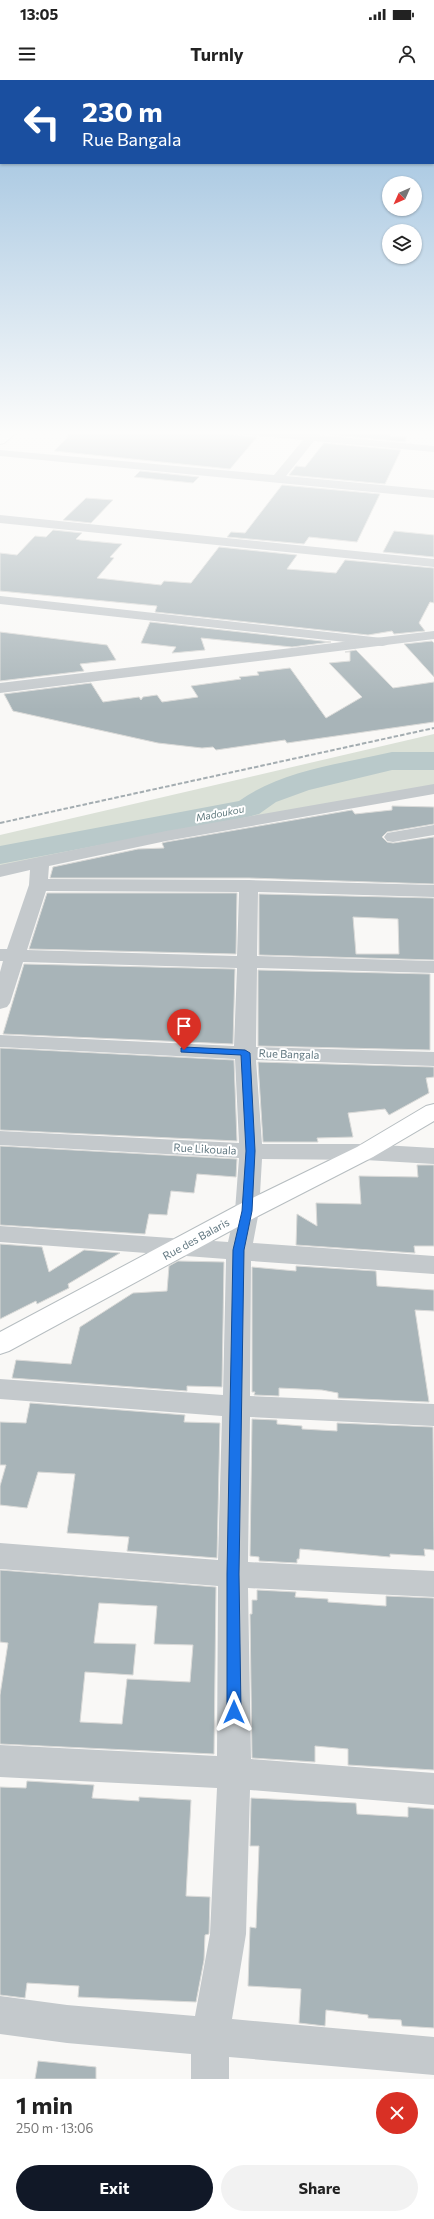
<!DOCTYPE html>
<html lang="en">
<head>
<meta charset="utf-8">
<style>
  :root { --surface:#fff; --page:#f2f2f2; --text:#222; --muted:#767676; --accent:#111827 }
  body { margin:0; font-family:Commissioner,sans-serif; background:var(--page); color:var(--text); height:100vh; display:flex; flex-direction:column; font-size:15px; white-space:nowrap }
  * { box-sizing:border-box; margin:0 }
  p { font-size:13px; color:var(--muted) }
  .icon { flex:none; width:22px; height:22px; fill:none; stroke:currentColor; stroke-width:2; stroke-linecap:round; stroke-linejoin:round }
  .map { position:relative; height:1999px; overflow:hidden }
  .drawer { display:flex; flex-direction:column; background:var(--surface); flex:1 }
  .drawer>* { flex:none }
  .top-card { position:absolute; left:0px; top:0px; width:434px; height:84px; box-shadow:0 1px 3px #0004; background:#1a4fa0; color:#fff; overflow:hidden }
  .needle { width:26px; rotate:225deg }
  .buttons { position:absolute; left:382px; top:96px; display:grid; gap:8px }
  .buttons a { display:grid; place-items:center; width:40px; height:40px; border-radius:50%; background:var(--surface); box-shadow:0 1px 3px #0004; font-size:20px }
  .pin { position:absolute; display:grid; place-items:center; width:34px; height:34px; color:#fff; margin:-41px -17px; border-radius:50% 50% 50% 0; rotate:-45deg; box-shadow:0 0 4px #0007 }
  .pin .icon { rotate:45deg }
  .me { position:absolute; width:44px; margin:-22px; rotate:0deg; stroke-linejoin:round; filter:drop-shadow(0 0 3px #0008) }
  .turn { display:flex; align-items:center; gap:14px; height:84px; padding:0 16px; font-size:18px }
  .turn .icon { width:52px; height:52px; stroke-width:2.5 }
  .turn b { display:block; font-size:28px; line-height:34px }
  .round { display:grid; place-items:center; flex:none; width:42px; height:42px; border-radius:21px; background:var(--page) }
  .headline { display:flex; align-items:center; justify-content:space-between; height:68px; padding:0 16px }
  h1 { font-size:24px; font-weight:700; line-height:30px }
  .cta { display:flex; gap:8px; margin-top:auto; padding:8px 16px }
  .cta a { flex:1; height:46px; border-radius:24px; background:var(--accent); color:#fff; font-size:16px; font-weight:700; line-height:46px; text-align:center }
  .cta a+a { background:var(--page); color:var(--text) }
  .status { display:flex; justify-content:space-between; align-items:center; height:28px; padding:0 20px; background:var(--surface); direction:ltr }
  .status svg { height:11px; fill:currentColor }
  header { display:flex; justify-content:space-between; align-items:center; height:52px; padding:0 16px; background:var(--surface); font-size:18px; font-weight:700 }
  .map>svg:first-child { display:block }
  .green { fill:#dbe1d7 }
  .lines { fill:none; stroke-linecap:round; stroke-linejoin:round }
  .river { fill:#b9c9ca; fill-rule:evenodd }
  .building { fill:#a8b4b8; stroke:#dadad8; fill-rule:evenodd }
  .secondary-casing { stroke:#b6bdc0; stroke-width:2 }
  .minor { fill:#c4c9cc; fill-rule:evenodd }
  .tertiary { fill:#c4c9cc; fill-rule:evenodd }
  .secondary { fill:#fff; fill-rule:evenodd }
  .rail { stroke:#a4adb1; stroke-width:2; stroke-dasharray:4.5 2; stroke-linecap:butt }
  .route { fill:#1a73e8; stroke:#114b97 }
  .labels { text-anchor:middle; stroke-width:4; stroke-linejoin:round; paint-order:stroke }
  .far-water-label { font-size:10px; font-style:italic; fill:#5e787c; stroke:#fff }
  .street-label { font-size:11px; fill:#637982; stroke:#fff }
</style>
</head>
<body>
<div class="status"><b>13:05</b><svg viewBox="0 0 49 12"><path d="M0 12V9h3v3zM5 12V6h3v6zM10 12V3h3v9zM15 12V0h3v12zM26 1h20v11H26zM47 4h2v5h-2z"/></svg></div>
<header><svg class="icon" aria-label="menu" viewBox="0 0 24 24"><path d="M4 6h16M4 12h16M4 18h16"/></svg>Turnly<svg class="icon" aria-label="person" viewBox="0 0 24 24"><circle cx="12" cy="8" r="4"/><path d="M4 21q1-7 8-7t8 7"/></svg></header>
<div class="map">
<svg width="434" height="1999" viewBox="0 0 434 1999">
  <rect width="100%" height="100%" fill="#f9f8f6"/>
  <path class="green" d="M434 654V709L0 791V755Z"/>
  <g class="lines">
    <path class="river" d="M392 672H434V690H392L309 710 276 722 259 734 248 737 0 784V766L239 721C282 690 341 684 392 672Z"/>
  </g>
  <path class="building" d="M68 350H176L219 354V351L226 354 257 357 230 389 54 371 67 358Z
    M335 350H393L390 356 407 357 405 362 331 355Z
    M324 363 401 370 385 404 289 395 296 386 305 387Z
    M140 391 199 397 193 403 134 397Z
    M282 405 380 414 357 462 309 457 304 464 227 457 231 452 245 453Z
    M86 418 113 420 91 443 63 440Z
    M53 450 82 453 76 459 80 460 122 464 110 477 114 478 97 498 161 505 164 501 191 503 219 467 297 475 287 489 336 493 345 480 434 488V523L430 522 419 543 425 551 394 554 392 551 368 555 155 532 157 526 0 511V473L17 475 35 456 46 457Z
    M394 451 434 455V477L383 472Z
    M150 542 331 562 292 567 201 558 205 570 172 573 176 567 141 563Z
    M0 552 107 565 116 580 80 584 84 591 0 601Z
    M432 561 434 563V597L404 564Z
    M356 570 393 608 434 602V642L287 663 285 660 216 670 213 667 202 668 158 663 13 631 4 614 91 603 103 622 139 617 141 620 143 617 157 615 162 622 198 617 191 606 241 599 239 597 259 595 257 592 290 588 326 638 362 617 329 583 350 581V572H345Z
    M392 726 434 727V744L387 752 382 757 387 762 393 763 434 757V804L249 798H50L53 787 138 769 164 768 162 763 166 762 352 730 355 734 392 730Z
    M47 813H237L236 874 29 869Z
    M259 814 434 818V880L259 875ZM353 837 398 839 399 874H356Z
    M24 884 235 889 233 964 3 954Z
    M258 890 430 894V970L258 966Z
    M0 968 234 980 237 1061 0 1050Z
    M258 982 434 987V997L426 998 429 1013 389 1035 385 1029 348 1033 353 1057 317 1058 318 1062H263Z
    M0 1066 237 1079 236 1097 197 1094 194 1113 171 1111 167 1135 149 1134 145 1154 0 1145Z
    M417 1085H434V1166H414L415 1173 296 1165 297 1134 317 1146 316 1123 361 1124 359 1096 418 1097Z
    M0 1164 42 1167 49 1192 84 1170 120 1173 68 1204 69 1208 37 1224 36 1221 0 1239Z
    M178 1181 224 1182 222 1307 187 1306V1311L12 1298 16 1280 71 1284 80 1247 133 1213 167 1211 169 1186Z
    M296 1186 376 1191 377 1206 434 1210V1231L415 1230 429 1322 338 1318V1313L322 1310 279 1308V1316L254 1315 255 1312H252V1187L296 1191Z
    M30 1323 185 1335 184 1342 220 1343 217 1478 127 1471 129 1457 67 1453 75 1394 38 1392 27 1428 0 1425V1406L6 1385H0V1342L26 1343Z
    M252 1339 277 1340V1344L302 1346V1349L337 1351V1343L433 1347 434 1470 424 1469 425 1476 390 1474V1477L300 1469 299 1479H297V1483L259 1481V1477L250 1476Z
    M0 1490 216 1507 214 1674 0 1664V1615L8 1563 0 1562ZM99 1523 157 1526 154 1564 193 1565 190 1602 127 1599 122 1644 80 1642 85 1592 133 1595 136 1564 94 1563Z
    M257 1510 296 1512 295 1517 328 1519V1522L386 1526V1516L434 1518V1690L348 1685V1669L315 1666V1682L252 1678 250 1534H252V1520H257Z
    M27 1701 94 1705 92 1718 139 1721V1717L191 1720 186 1816 210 1817 209 1854 205 1855 204 1880 196 1922 78 1917 79 1906 27 1903 25 1918 0 1915V1707L26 1708Z
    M251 1718 356 1723 357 1734 408 1737V1727L434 1729V1948L402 1946 401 1940 368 1938V1935L326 1930 325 1946 299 1943 301 1909 248 1906 250 1847 256 1848 259 1766H250Z
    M38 1981 96 1987V1999H35Z"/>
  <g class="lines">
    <defs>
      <path id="secondary" d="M7 350H20L4 363 0 364V355Z
        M434 1024V1041L373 1077 256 1137 9 1271 0 1274V1252L238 1125 357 1067 426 1026Z"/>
    </defs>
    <use href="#secondary" class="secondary-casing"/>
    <path class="minor" d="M220 350H261L308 354 311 350H322L319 355 434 366V372L314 361 286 396 434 410V418L0 376V370L274 395 303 360 226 353Z
      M0 435 434 479V487L0 443Z
      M0 516 382 558 387 559 389 562 387 565 382 566 0 524Z
      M434 704V714L166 761 49 786 48 799 249 800 434 805V817L258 812 257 876 434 881V893L257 888 256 967 434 972V986L256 980 262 1064H365L434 1068V1084L365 1080 262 1079 259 1131 253 1163 434 1176V1194L251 1181 250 1316 434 1324V1346L250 1337 248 1482 434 1491V1517L248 1508 251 1679 434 1693V1725L250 1710 246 1854 232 1939 434 1957V1995L229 1977V1999H191V1974L67 1963 0 1954V1916L67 1925 195 1936 210 1854 217 1708 0 1697V1665L217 1676 218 1506 0 1489V1463L218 1480 222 1336 0 1319V1299L223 1315 226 1179 0 1162V1146L228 1162 235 1131 239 1078 0 1065V1051L239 1063 235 979 0 967V955L234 966 237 888 23 882 10 923 7 927 0 929V892L3 881H0V869H7L29 805 30 790 0 797V785L166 751ZM46 811 239 812 237 876 27 870Z
      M434 745V755L393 762 387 761 384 757 387 753 393 752Z"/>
    <path class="tertiary" d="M434 551V559L0 613V603Z"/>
    <use href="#secondary" class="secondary"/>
    <path class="rail" d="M0 743 434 648"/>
  </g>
  <linearGradient id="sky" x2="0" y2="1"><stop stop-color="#95bcdc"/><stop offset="0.56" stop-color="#fcfcfb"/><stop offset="1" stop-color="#fcfcfb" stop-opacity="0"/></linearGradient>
  <rect width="434" height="630" fill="url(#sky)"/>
  <path class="route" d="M184 967 245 970 250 973 255 1071 252 1131 244 1170 239 1494 241 1632 239 1636 234 1638 229 1636 227 1632V1494L233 1170 242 1131 246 1071 241 975 181 972V968Z"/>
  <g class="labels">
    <g class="far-water-label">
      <text transform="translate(220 733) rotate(-11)" y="4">Madoukou</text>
    </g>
    <g class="street-label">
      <text transform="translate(289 974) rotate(2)" y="4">Rue Bangala</text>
      <text transform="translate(205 1069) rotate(3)" y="4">Rue Likouala</text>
      <text transform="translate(196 1159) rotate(-29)" y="4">Rue des Balaris</text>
    </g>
  </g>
</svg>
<div class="buttons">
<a><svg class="needle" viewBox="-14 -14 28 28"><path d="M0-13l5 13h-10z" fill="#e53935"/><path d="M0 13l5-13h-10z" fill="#767676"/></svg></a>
<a><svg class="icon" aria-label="layers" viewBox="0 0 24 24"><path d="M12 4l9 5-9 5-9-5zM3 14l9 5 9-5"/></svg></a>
</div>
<div class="pin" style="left:184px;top:970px;background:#d93025"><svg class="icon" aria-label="arrive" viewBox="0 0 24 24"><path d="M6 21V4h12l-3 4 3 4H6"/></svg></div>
<svg class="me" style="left:234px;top:1632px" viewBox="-20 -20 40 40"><path d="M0-17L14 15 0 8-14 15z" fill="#1a73e8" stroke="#fff" stroke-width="4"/></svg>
<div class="top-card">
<div class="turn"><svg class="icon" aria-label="left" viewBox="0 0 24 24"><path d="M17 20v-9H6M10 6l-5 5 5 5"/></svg><div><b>230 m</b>Rue Bangala</div></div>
</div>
</div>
<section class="drawer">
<div class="headline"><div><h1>1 min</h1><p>250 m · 13:06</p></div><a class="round" style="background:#d93025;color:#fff"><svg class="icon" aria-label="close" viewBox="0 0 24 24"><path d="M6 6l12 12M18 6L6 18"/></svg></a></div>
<div class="cta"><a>Exit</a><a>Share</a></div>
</section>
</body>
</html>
